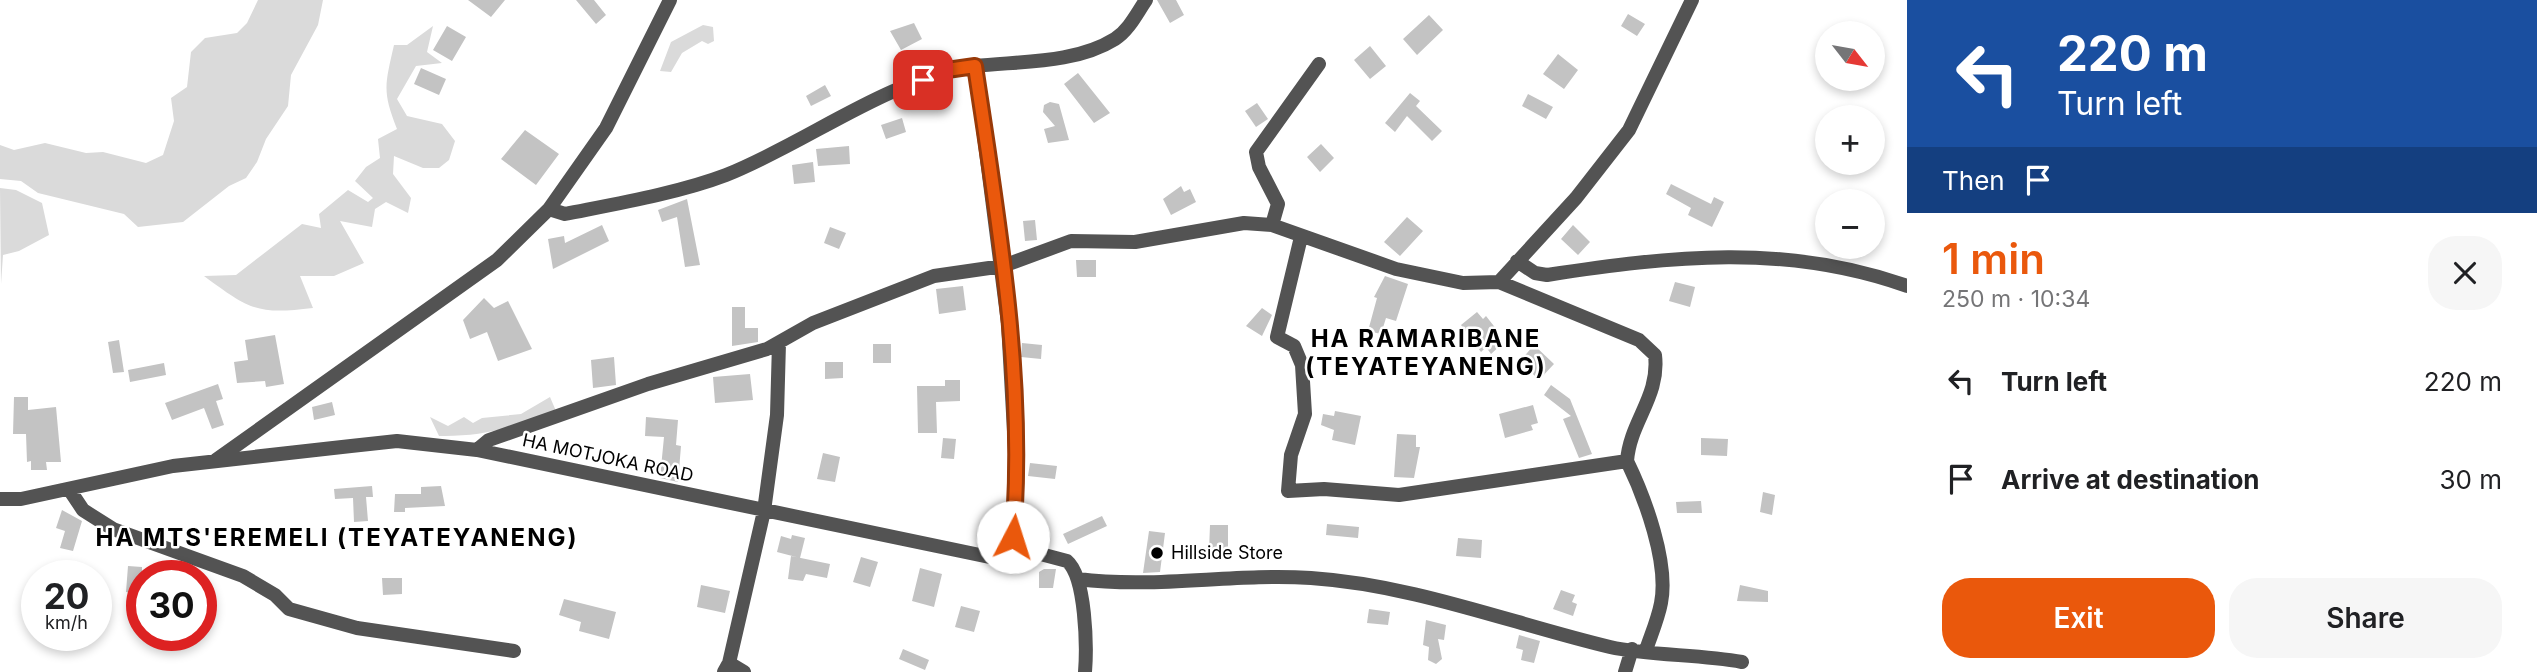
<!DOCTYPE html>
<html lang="en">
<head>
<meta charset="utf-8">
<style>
  :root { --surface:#fff; --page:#f6f6f6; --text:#202124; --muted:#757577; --accent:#ea580c }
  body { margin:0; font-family:Inter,sans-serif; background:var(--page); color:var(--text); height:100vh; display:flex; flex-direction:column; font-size:26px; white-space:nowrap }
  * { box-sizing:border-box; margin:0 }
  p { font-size:23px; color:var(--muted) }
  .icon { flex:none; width:38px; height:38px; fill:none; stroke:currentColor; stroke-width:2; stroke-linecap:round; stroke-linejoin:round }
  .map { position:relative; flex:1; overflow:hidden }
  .side { display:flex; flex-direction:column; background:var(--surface); width:630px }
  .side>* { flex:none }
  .top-card { background:#1a4fa0; color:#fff; overflow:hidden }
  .needle { width:46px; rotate:121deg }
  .controls { position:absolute; left:1815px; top:21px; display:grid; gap:14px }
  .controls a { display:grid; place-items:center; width:70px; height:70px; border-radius:50%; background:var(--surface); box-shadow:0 4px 10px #0003; font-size:35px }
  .speed { position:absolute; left:21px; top:560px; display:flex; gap:14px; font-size:35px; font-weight:700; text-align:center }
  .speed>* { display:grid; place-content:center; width:91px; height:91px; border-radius:50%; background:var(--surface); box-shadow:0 4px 10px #0003; line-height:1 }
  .speed small { font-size:18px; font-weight:400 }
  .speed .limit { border:10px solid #d22; background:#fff; color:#111 }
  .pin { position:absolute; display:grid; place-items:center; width:60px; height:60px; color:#fff; margin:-30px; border-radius:14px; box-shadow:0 4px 10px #0006 }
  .me { position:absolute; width:77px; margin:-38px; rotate:5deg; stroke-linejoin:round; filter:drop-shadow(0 0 5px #0008) }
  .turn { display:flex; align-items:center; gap:24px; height:147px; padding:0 35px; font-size:32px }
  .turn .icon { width:91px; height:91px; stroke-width:2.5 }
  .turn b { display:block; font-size:49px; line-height:60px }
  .then { display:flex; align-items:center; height:66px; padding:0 35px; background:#0003; gap:14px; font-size:26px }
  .round { display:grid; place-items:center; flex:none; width:74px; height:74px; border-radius:28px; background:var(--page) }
  .overview { display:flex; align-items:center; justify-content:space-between; height:119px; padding:0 35px }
  h1 { font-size:42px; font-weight:600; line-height:52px; color:var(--accent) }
  .button { display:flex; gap:14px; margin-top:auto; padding:14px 35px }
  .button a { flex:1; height:80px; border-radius:28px; background:var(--accent); color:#fff; font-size:28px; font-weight:600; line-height:80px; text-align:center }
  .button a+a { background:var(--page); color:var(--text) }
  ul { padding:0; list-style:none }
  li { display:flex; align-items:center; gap:21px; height:98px; padding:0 35px }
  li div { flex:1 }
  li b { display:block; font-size:26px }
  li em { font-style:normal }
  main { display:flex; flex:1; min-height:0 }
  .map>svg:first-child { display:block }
  .green { fill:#dadada }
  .building { fill:#c3c3c3 }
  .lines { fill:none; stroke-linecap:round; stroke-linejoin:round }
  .minor { stroke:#535353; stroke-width:14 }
  .route-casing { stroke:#983908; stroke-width:18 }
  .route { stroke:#ea580c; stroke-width:12 }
  .poi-dot { fill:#000; stroke:#fff; stroke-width:2.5 }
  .labels { text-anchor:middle; stroke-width:5; stroke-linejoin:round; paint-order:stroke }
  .street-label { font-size:18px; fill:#000; stroke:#fff }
  .poi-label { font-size:18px; fill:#000; stroke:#fff; text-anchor:start }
  .district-label { font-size:24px; font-weight:bold; letter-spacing:2px; fill:#000; stroke:#fff }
</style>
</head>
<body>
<main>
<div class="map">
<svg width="1907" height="672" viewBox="0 0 1907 672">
  <rect width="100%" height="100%" fill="#fff"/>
  <path class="green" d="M258 0H323L318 25 291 75 288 106 266 139 257 162 246 178 229 186 183 222 138 227 124 214 38 193 21 181 0 179V145L14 150 45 143 86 153 103 152 146 163 163 155 174 121 171 98 187 87 191 52 205 38 237 33 247 23Z
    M703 25 713 27 714 41 708 44 702 41 682 53 671 72 660 71 671 42Z
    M433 26 427 52 442 63 416 66 397 99 407 116 442 124 455 141 449 160 439 168H423L394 156 393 174 411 198 408 213 386 202 375 209 372 227 340 221 364 263 334 276H300L313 308C256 315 249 309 204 276L236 275 302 224 321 228 319 214 348 190 368 202 373 198 355 181 366 167 380 158 378 139 397 129C382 91 385 85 394 45H407Z
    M0 188 16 190 42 203 49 235 19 251 3 255 1 284Z
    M550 397 556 411C517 427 482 437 439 436L430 417 448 426 464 417 473 423 482 418 521 414Z"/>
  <path class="building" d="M468 0H505L491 17Z
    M576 0H594L606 15 596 24Z
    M1157 0H1176L1184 15 1170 23Z
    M1628 14 1645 24 1637 36 1621 26Z
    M1429 15 1443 30 1417 55 1403 39Z
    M914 23 922 39 901 50 890 31Z
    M447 26 466 37 452 61 433 50Z
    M1370 46 1386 66 1370 79 1354 60Z
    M1558 54 1578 70 1564 89 1543 74Z
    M421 68 446 79 439 95 414 84Z
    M1078 73 1110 113 1094 123 1064 84Z
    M825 85 831 96 811 106 806 96Z
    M1410 93 1420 101 1416 106 1442 131 1432 141 1407 116 1395 132 1385 123Z
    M1528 94 1553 107 1546 119 1522 106Z
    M1050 102 1059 104 1069 140 1048 143 1044 129 1055 126 1043 112 1044 105Z
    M1257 103 1268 119 1256 127 1245 111Z
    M902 118 906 132 886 139 881 125Z
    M525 130 559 154 536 185 501 159Z
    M1321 144 1334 158 1320 172 1307 157Z
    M849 146 850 164 818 166 816 149Z
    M813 162 815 182 794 184 792 165Z
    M1671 184 1711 204 1714 197 1724 202 1712 227 1688 215 1691 208 1666 194Z
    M1181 186 1184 192 1190 189 1196 202 1171 215 1163 199Z
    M687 199 700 265 685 267 677 217 662 222 658 210Z
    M1407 217 1423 231 1400 256 1384 242Z
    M1035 220 1037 240 1025 241 1023 221Z
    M602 225 609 241 553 269 548 239 564 236 565 243Z
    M1573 225 1590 242 1578 255 1561 239Z
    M830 227 846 233 839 249 824 243Z
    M1076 260H1096V277H1077Z
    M1385 276 1408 284 1396 321 1386 318 1381 334 1368 331 1377 298 1374 297Z
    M1675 282 1695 287 1690 307 1669 301Z
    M963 286 966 310 939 314 936 289Z
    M484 298 494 308 508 301 532 349 498 361 487 332 470 339 463 320Z
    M732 307H745V328H758V342L732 346Z
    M1262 308 1272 315 1262 336 1246 326Z
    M1477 312 1483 319 1486 316 1497 330V337L1502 344 1491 354 1486 347 1481 352 1461 325Z
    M275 335 284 384 266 387 265 381 237 383 234 362 248 360 245 340Z
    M119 340 124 372 113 373 108 342Z
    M1022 343 1042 345 1041 359 1021 357Z
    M873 344H891V363H873Z
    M1534 345 1554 364 1539 380 1520 361Z
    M614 357 616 385 593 388 591 360Z
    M825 362H843V378L825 379Z
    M164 363 166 375 130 382 128 370Z
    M750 374 753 400 715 403 713 377Z
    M945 380H960V401L936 402 937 433H918L917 386H945Z
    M218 384 223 399 216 401 224 425 212 429 204 408 172 420 165 403Z
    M1551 385 1570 399 1592 454 1579 458 1563 419 1571 416 1544 395Z
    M14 397H28V410L56 407 61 462H46L47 470H31V461L27 462 26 434H13Z
    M332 402 335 415 314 420 312 407Z
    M1533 405 1538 423 1531 425 1533 430 1505 438 1499 414Z
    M1335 411 1361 416 1355 445 1332 440 1334 430 1321 425 1323 414 1334 416Z
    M646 417 678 420 676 445 681 446 678 482 660 478 664 437 645 436Z
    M1397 434 1416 435V447H1420L1414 478 1394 477Z
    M943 438 956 439 954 459 941 458Z
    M1701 438 1728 439 1727 456 1701 455Z
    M823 453 840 457 835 482 817 479Z
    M1030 463 1057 466 1055 479 1028 476Z
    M372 486 373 497H366L368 521 354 522 353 498 335 499 334 489Z
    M441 486 445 506 405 508V512H394L395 494H421V487Z
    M1763 492 1775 495 1772 515 1760 512Z
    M1701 501 1702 513H1677L1676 502Z
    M62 510 82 521 73 551 60 548 65 531 56 528Z
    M1102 516 1107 526 1068 544 1063 534Z
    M1327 524 1359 527 1358 538 1326 535Z
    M1210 525H1228V551H1209Z
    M1149 531 1165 533 1160 572 1143 573Z
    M792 535 805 538 800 558 777 552 781 536 791 539Z
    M1458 538 1482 540 1481 558 1456 556Z
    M791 556 830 564 827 578 806 574 803 581 788 579Z
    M861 557 878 562 870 587 853 582Z
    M128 566 142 567V594L126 592Z
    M920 568 942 574 934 607 912 601Z
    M1044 569H1056L1053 588H1039V572Z
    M382 578H402V594L383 595Z
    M701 585 730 591 725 613 697 607Z
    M1740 585 1768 591V602L1737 601Z
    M1561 590 1575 595 1572 602 1577 604 1573 616 1553 609Z
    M564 599 616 612 609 639 579 631 581 622 559 615Z
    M961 606 980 611 974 632 955 627Z
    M1369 609 1390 612 1388 625 1367 623Z
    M1426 620 1446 625 1444 640 1438 639 1442 659 1436 664 1428 660 1429 647 1423 645Z
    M1519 635 1540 641 1534 663 1521 660 1523 650 1516 648Z
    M903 649 929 660 925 670 899 659Z"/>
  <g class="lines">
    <path class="minor" d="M549 209 565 214C615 204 679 193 726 175 811 141 883 81 975 66
      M1272 225 1278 204 1259 167 1256 152 1319 64
      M1301 237 1277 337 1294 346 1302 365 1305 414 1291 455 1288 491 1324 489 1399 495 1627 461C1645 498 1669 563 1661 603 1658 619 1651 635 1646 650
      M1517 261 1535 273 1547 275C1671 256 1786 243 1907 286
      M1499 282 1576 198 1629 130 1692 0
      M477 450 489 440 648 384 767 349 813 323 934 276 1003 266 1071 241 1135 242 1244 223 1272 225 1396 269 1463 283 1499 282 1639 340 1655 355C1660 397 1630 421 1627 461
      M216 460 497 260 549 209 606 128 670 0
      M69 489 83 510 113 529 243 576 275 595 289 609 357 628 514 651
      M0 499H21L173 466 351 446 397 441 477 450 999 559 1014 552H1033L1067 561C1086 577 1087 647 1085 672
      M1014 552 1017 485 1008 323 975 66C1020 61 1075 64 1115 39 1129 30 1137 13 1146 0
      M1078 579C1155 589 1233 573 1311 578 1414 585 1510 623 1610 647 1650 656 1699 654 1742 662
      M729 663 744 672
      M724 672 729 663 764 511 777 415 779 343
      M1625 672 1632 649"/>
  </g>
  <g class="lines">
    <defs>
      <path id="route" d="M923 80 947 70 975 66C998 220 1026 380 1013 537"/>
    </defs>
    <use href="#route" class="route-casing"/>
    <use href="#route" class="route"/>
  </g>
  <circle class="poi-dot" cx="1157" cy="553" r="7"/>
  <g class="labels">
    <g class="street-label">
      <text transform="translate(608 458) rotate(12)" y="6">HA MOTJOKA ROAD</text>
    </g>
    <g class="poi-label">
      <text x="1171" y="559">Hillside Store</text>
    </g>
    <g class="district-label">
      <text x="1426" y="347">HA RAMARIBANE<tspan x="1426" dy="28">(TEYATEYANENG)</tspan></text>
      <text x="337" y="546">HA MTS'EREMELI (TEYATEYANENG)</text>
    </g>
  </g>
</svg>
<div class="controls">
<a><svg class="needle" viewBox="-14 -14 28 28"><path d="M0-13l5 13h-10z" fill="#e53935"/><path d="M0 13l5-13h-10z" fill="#757577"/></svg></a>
<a>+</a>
<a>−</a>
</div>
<div class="speed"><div>20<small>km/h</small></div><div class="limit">30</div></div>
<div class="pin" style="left:923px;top:80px;background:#d93025"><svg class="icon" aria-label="arrive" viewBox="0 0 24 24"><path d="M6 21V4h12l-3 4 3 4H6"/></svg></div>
<svg class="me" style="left:1013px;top:537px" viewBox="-20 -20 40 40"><circle r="19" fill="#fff"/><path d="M0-13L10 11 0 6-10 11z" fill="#ea580c"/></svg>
</div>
<section class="side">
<div class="top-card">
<div class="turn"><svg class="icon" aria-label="left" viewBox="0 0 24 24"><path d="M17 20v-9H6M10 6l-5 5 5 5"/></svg><div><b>220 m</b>Turn left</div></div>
<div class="then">Then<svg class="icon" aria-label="arrive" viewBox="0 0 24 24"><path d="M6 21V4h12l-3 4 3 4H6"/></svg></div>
</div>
<div class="overview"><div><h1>1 min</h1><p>250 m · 10:34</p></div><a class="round"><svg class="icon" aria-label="close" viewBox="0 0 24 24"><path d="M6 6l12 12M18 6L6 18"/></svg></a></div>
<ul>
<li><svg class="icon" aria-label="left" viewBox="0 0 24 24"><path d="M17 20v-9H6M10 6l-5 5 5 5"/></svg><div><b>Turn left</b></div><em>220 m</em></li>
<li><svg class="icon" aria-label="arrive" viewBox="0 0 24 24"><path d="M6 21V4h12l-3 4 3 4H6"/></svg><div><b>Arrive at destination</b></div><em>30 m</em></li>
</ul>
<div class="button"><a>Exit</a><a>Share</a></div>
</section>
</main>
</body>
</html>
